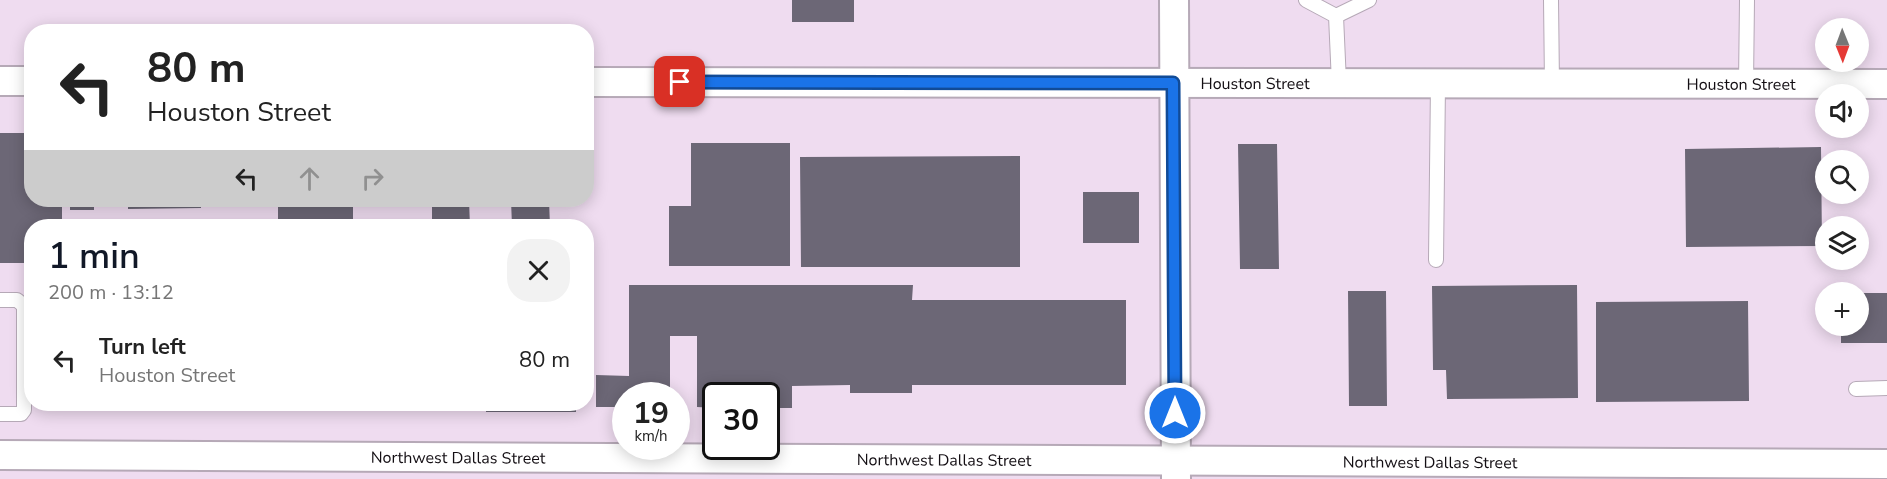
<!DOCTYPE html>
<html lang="en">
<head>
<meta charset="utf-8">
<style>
  :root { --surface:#fff; --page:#f2f2f2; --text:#222; --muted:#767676; --accent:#111827 }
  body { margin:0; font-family:"Nunito Sans",sans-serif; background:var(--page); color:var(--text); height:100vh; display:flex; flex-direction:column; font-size:22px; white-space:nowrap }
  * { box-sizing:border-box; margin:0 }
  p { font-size:20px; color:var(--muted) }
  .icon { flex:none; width:33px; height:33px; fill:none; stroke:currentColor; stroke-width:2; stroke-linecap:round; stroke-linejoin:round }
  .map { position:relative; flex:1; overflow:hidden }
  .sheet { position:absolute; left:24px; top:219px; width:570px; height:192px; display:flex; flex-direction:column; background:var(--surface); border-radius:24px; box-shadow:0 3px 15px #0003 }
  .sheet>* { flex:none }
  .guide { position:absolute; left:24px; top:24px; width:570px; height:183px; border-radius:24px; box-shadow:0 3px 15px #0003; background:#fff; color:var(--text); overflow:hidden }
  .needle { width:39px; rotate:179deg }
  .tools { position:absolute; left:1815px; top:18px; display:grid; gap:12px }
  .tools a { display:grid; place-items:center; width:54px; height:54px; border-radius:50%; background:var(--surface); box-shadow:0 3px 15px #0003; font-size:30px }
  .speed { position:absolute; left:612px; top:382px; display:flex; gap:12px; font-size:30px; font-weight:700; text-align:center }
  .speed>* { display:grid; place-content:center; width:78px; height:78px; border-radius:50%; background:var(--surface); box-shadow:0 3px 15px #0003; line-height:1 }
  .speed small { font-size:15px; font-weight:400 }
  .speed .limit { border:3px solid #111; border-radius:9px; background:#fff; color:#111 }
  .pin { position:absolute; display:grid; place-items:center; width:51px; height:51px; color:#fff; margin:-26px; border-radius:12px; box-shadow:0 3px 9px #0006 }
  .me { position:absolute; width:66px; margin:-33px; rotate:0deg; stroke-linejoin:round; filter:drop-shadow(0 0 4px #0008) }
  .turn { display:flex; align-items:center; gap:21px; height:126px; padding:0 24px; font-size:27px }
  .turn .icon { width:78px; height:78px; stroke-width:2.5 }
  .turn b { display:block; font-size:42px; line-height:51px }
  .lanes { display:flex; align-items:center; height:57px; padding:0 24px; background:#0003; justify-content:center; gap:30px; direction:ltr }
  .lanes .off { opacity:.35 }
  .round { display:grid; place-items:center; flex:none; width:63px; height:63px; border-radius:24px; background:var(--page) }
  .summary { display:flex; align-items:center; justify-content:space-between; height:102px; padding:0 24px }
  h1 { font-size:36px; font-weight:600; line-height:45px; color:var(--accent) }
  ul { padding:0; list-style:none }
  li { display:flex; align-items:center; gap:18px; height:78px; padding:0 24px }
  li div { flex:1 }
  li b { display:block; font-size:22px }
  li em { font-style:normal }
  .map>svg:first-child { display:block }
  .built { fill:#efdcf0; fill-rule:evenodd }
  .building { fill:#6c6776 }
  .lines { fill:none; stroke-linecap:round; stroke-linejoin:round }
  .service-casing { stroke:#b6a9b7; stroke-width:16 }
  .minor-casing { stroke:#b6a9b7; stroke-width:32 }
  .service { stroke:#fff; stroke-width:14 }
  .minor { stroke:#fff; stroke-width:28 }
  .route-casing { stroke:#114b97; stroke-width:15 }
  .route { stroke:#1a73e8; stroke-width:10 }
  .labels { text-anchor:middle; stroke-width:5; stroke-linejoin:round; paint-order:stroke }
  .street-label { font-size:16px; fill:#130e13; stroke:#f7eaf9 }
</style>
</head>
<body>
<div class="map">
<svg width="1887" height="479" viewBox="0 0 1887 479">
  <rect width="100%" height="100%" fill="#f7eaf9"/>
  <path class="built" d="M0 0H1887V479H0ZM1826 28H1858V62H1826ZM32 32H586V200H32ZM1826 94H1858V128H1826ZM1826 160H1858V194H1826ZM32 226H586V404H32ZM1826 226H1858V260H1826ZM1826 292H1858V326H1826ZM626 396H676V447H626ZM716 396H766V447H716Z"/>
  <path class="building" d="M792 0H854V22H792Z
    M0 133H32V200H62V226H32V263H0Z
    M691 143H790V266H669V206H691Z
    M1238 144H1277L1279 269H1240Z
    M1821 147 1822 246 1686 247 1685 149Z
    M1020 156V267H801L800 157Z
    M1083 192H1139V243H1083Z
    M70 200H94V210H70Z
    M128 200H201V208L128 209Z
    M278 200H353V226H278Z
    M432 200H469L470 226H432Z
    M511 200H549L550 226H512Z
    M629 285H913L912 300H1126V385H912V393H850V385L792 386V408H766V396H716V408L697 407V336H670V396H626V407H596V375L629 376Z
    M1577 285 1578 398 1447 399 1446 370H1433L1432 286Z
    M1348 291H1386L1387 406H1349Z
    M1858 293H1887V343H1841V326H1858Z
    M1748 301 1749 401 1596 402V302Z
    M486 404H576V412H486Z"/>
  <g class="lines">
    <defs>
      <path id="service" d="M1306 0 1336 16
        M1551 0 1552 84
        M1336 16 1339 83
        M1336 16 1369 0
        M1746 84 1747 0
        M1436 260 1438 83
        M0 300H17L24 306V410L21 414H0
        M1856 389 1887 388"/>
      <g id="minor">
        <path d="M1174 0 1176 478"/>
        <path d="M0 81H32"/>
        <path id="s1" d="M586 82 1887 84"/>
        <path id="s2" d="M0 455 1887 464"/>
      </g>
    </defs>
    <use href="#service" class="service-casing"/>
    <use href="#minor" class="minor-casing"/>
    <use href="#service" class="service"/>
    <use href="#minor" class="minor"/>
  </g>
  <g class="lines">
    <defs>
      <path id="route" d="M680 82 1173 83 1175 413"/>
    </defs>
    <use href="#route" class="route-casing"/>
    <use href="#route" class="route"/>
  </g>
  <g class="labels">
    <g class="street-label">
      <text dy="6" stroke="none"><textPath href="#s1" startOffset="669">Houston Street</textPath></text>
      <text dy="6" stroke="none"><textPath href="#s1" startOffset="1155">Houston Street</textPath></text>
      <text dy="6" stroke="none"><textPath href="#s2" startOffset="458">Northwest Dallas Street</textPath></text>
      <text dy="6" stroke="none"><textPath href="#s2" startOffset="944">Northwest Dallas Street</textPath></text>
      <text dy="6" stroke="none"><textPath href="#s2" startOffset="1430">Northwest Dallas Street</textPath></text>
    </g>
  </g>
</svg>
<div class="tools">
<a><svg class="needle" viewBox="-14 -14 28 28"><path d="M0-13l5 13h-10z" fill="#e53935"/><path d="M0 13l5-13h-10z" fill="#767676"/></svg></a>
<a><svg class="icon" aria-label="sound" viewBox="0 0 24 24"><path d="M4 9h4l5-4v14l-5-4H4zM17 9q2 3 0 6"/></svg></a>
<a><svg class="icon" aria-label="search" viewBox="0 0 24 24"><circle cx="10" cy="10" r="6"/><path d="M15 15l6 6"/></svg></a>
<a><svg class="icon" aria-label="layers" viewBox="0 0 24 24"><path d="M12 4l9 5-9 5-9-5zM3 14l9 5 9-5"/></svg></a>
<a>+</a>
</div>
<div class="speed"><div>19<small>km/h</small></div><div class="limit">30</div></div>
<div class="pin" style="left:680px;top:82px;background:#d93025"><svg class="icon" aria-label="arrive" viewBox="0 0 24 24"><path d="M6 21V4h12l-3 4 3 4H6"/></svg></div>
<svg class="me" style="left:1175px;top:413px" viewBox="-20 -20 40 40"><circle r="17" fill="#1a73e8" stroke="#fff" stroke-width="3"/><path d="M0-11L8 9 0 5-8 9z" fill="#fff"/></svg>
<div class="guide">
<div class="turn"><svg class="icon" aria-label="left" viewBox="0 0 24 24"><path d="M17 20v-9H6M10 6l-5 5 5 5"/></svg><div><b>80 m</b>Houston Street</div></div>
<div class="lanes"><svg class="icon" aria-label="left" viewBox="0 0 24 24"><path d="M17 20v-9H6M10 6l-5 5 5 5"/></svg><svg class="icon off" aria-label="ahead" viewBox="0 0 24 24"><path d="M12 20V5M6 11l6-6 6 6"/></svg><svg class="icon off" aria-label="right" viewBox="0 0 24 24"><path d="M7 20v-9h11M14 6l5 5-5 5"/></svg></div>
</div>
<section class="sheet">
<div class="summary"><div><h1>1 min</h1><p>200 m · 13:12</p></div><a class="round"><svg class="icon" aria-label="close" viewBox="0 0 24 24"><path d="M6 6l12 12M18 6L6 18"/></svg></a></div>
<ul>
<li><svg class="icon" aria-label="left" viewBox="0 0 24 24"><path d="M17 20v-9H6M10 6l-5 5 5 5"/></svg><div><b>Turn left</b><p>Houston Street</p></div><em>80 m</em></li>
</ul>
</section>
</div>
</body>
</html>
